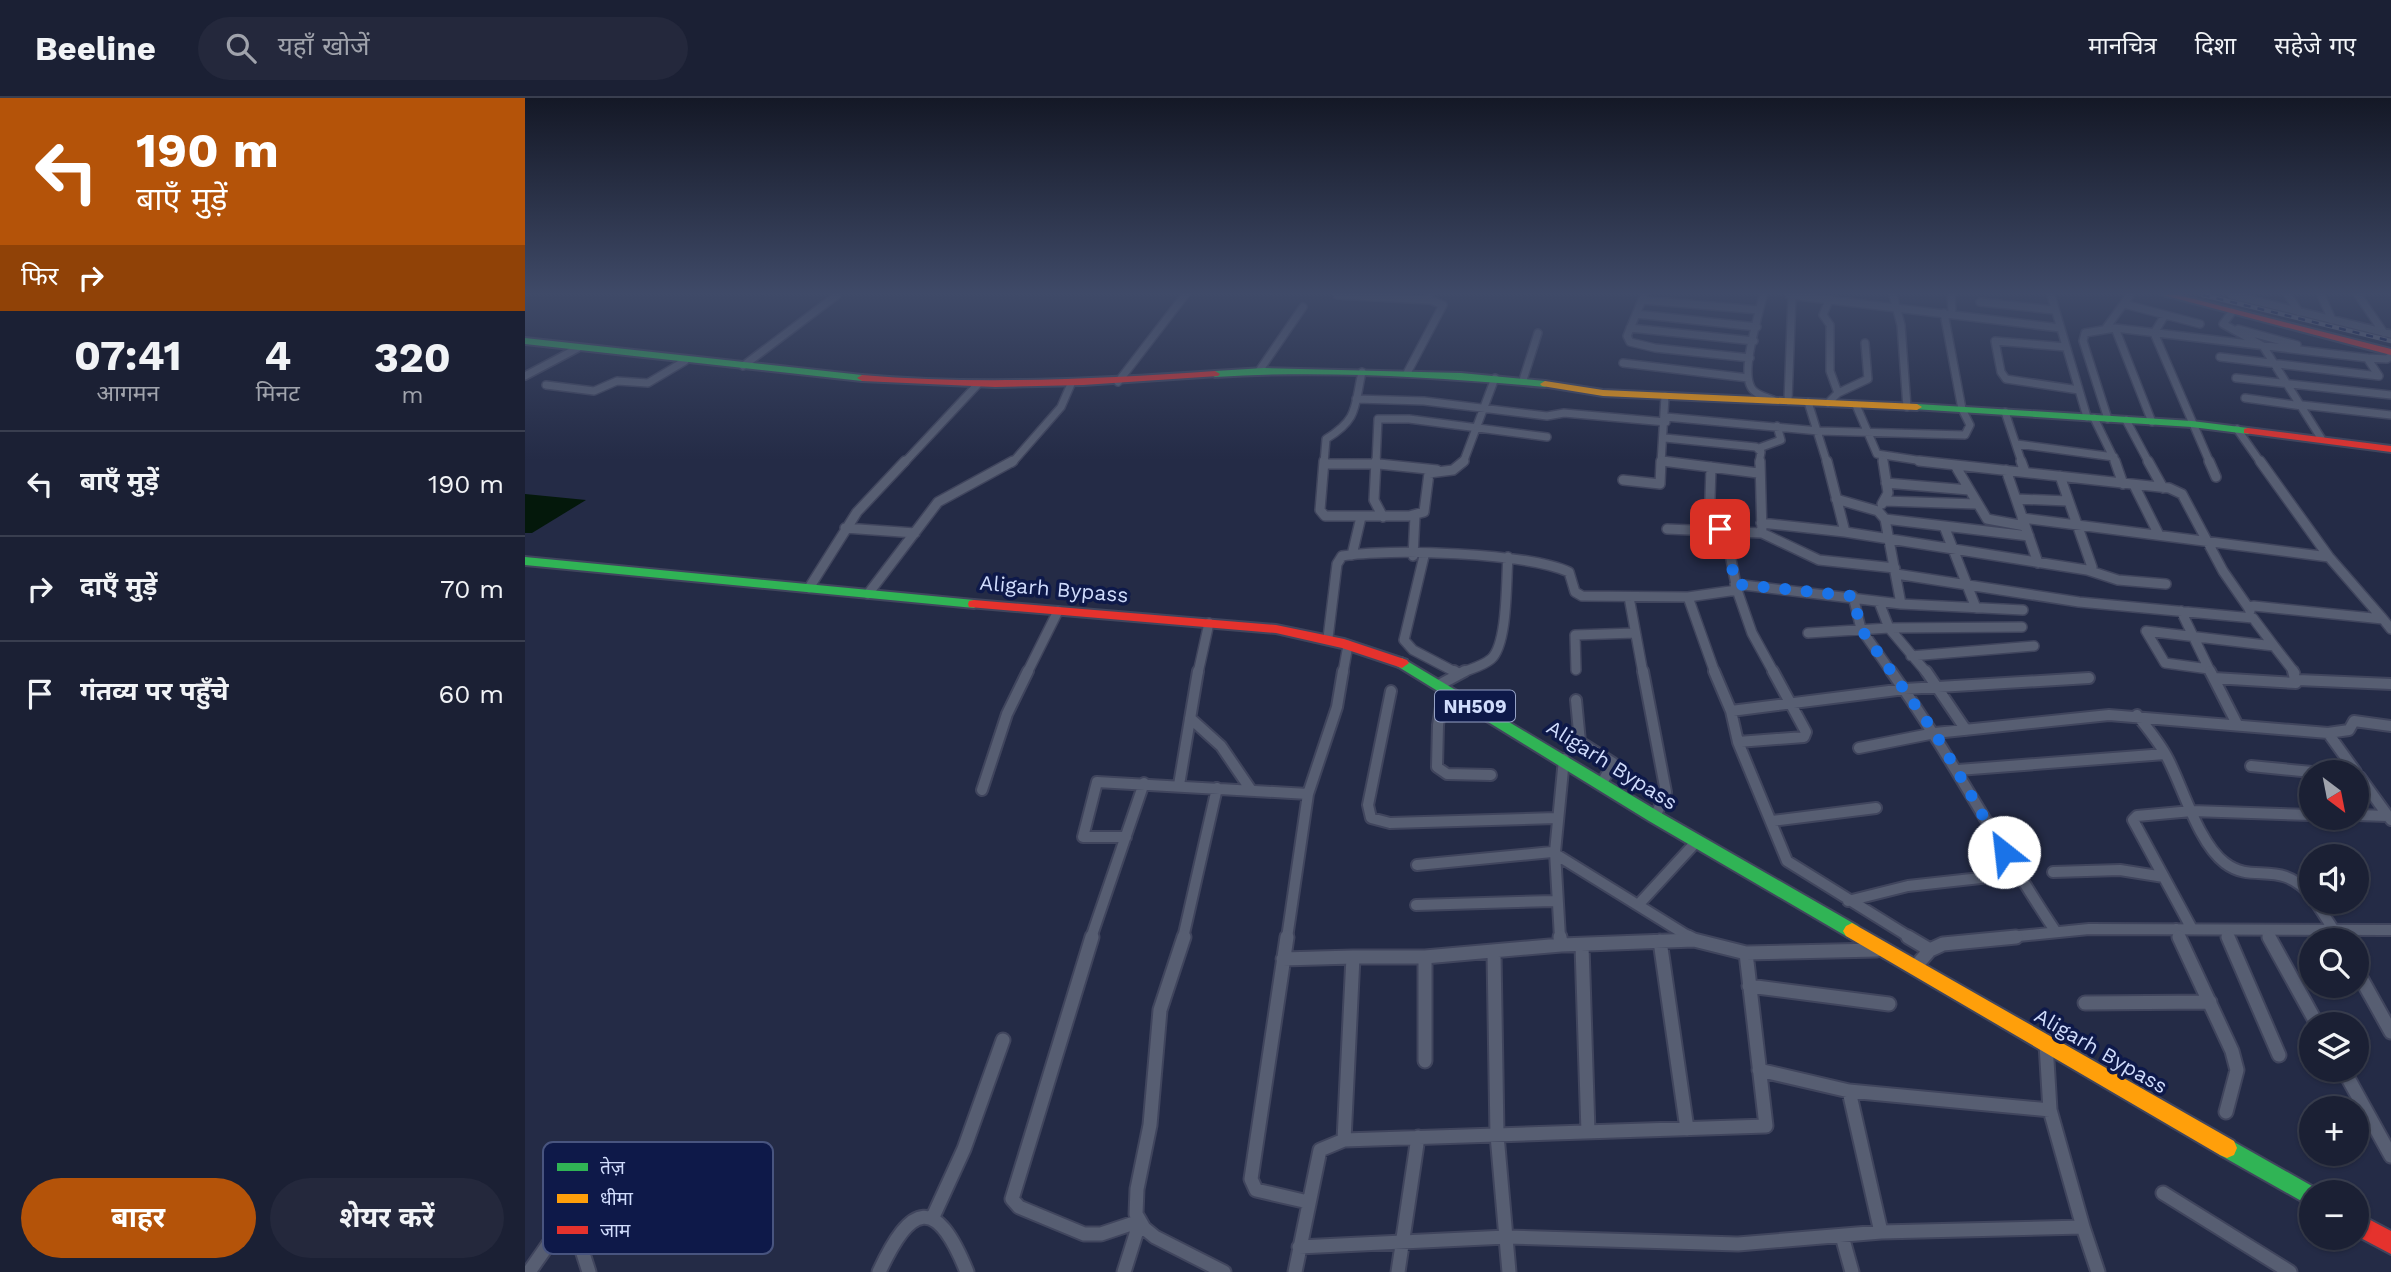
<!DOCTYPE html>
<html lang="hi">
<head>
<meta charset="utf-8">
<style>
  :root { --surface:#1b2034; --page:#24283c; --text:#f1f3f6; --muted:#a0a3ac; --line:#393e4f; --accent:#b45309 }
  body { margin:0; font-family:"Work Sans","Noto Sans Devanagari",sans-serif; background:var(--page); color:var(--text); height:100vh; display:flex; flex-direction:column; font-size:26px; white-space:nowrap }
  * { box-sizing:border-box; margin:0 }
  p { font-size:23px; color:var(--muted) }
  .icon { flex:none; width:38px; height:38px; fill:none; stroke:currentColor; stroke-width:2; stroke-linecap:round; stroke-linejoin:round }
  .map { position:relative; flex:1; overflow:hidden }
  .sheet { display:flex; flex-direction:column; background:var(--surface); width:525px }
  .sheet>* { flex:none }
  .hud { background:#b45309; color:#fff; overflow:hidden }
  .needle { width:46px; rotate:148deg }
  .controls { position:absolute; left:1774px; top:662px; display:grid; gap:14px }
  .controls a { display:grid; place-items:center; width:70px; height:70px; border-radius:50%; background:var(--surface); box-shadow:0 2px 5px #0004,0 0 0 2px var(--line); font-size:35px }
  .pin { position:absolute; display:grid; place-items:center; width:60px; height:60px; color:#fff; margin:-30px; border-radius:14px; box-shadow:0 4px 10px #0006 }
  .me { position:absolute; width:77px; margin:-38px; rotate:331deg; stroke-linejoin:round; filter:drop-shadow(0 0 5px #0008) }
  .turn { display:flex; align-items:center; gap:24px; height:147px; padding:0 21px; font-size:32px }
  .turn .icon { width:91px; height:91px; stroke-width:2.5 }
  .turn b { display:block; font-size:49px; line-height:60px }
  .then { display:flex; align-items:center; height:66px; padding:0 21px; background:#0003; gap:14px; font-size:26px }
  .eta { display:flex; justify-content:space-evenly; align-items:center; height:119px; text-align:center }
  .eta b { font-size:42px; font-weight:700; line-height:49px }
  .cta { display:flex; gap:14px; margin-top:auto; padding:14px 21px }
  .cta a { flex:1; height:80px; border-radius:42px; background:var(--accent); color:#fff; font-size:28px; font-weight:700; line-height:80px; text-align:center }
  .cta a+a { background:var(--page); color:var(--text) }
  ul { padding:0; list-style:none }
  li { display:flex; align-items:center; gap:21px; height:105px; padding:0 21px; border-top:2px solid var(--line) }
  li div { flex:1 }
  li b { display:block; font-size:26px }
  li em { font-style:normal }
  header { display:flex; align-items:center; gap:42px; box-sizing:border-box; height:98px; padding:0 35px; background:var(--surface); border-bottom:2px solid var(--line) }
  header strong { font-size:33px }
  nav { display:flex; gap:38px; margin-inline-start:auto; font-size:24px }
  .search { width:490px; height:63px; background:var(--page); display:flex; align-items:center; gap:18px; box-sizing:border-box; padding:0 24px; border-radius:38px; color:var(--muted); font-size:26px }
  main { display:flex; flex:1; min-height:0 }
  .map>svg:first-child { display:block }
  .water { fill:#04180b }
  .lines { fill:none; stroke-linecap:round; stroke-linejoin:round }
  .street-far3-casing { stroke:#40455d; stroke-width:10 }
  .street-far2-casing { stroke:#40455d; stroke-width:12 }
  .street-far1-casing { stroke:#40455d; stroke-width:14 }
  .street-casing { stroke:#40455d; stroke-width:17 }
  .fast-casing { stroke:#40455d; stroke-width:4 }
  .slow-casing { stroke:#40455d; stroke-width:4 }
  .jam-casing { stroke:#40455d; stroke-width:4 }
  .street-far3 { stroke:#575e72; stroke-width:7 }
  .street-far2 { stroke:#575e72; stroke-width:9 }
  .street-far1 { stroke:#575e72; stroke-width:10 }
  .street { stroke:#575e72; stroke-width:13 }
  .fast { fill:#30b455; fill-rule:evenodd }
  .slow { fill:#ff9f0a; fill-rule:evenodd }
  .jam { fill:#e5322d; fill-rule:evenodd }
  .rail-casing { stroke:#646a7d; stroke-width:4.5 }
  .rail { stroke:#0e1949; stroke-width:2.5; stroke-dasharray:7; stroke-linecap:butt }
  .route { stroke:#1a73e8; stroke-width:12; stroke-dasharray:0 21.6 }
  .labels { text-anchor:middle; stroke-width:7; stroke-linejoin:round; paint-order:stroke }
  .shield { fill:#0e1949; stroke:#96a2c6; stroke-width:2 }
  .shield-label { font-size:19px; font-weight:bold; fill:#d0dcfc }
  .street-label { font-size:21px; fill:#d0dcfc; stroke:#0e1949 }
  .key { fill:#0e1949; stroke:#48547f; stroke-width:2 }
  .key-label { font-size:19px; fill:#d0dcfc }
</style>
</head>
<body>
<header>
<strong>Beeline</strong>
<div class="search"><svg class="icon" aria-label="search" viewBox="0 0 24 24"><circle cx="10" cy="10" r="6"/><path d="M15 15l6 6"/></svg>यहाँ खोजें</div>
<nav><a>मानचित्र</a><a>दिशा</a><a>सहेजे गए</a></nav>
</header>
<main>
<section class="sheet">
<div class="hud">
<div class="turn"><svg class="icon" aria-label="left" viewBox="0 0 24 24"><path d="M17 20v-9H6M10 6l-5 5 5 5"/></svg><div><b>190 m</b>बाएँ मुड़ें</div></div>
<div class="then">फिर<svg class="icon" aria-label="right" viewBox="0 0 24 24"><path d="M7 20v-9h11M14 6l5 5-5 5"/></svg></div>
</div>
<div class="eta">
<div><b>07:41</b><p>आगमन</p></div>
<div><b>4</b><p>मिनट</p></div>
<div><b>320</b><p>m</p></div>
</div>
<ul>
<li><svg class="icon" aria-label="left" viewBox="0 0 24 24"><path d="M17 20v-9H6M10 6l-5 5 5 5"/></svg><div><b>बाएँ मुड़ें</b></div><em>190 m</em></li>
<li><svg class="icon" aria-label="right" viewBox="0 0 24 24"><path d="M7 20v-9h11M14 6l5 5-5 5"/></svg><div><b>दाएँ मुड़ें</b></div><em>70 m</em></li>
<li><svg class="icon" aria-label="arrive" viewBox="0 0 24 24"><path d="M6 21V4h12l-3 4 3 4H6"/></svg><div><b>गंतव्य पर पहुँचे</b></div><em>60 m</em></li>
</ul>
<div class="cta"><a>बाहर</a><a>शेयर करें</a></div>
</section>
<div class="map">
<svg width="1866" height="1174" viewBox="0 0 1866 1174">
  <rect width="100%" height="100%" fill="#242b46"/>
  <path class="water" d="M0 396 61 402 7 435H0Z"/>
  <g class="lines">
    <defs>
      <path id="street-far3" d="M812 197 905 202
        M1119 197 1102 238 1105 244 1130 250 1225 260
        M1238 197C1234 217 1217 268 1225 287 1228 296 1240 299 1248 302
        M1264 197 1535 230
        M1368 197 1376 227 1382 309
        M1426 197 1427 215
        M1526 197 1562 319
        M1707 197 1866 236
        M1763 197 1774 214
        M1796 197 1807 222
        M1833 197 1859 235
        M1117 202 1234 212
        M1455 204 1529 212
        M1599 206 1675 226
        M1707 214 1698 226 1738 248 1796 340
        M1111 216 1232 229
        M1640 217 1629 235 1685 365
        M1105 230 1229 243
        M1581 230 1605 197
        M1590 230 1627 324
        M1713 231 1772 247
        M1541 249 1470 243 1476 274 1481 281 1554 292
        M1695 259 1854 278 1842 260
        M1098 265 1223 280
        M218 268 312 197
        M734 273 778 209
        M882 275 918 207 903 201 905 197
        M0 278 53 250
        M1711 280 1866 297
        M998 282 1013 235
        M593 284 660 197
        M21 287 69 293 92 283 123 285 160 263
        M1313 295 1343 281 1340 245
        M1720 300 1777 308
        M831 301 899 303 1022 318 1039 315 1141 324
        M1263 303 1267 197
        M1283 304 1302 365
        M1303 305 1313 295 1305 273V227L1298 217 1304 202
        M1331 307 1352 356 1411 365
        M1777 307 1866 317
        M1480 314 1497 365
        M1141 319 1294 333 1440 337 1445 327 1437 311 1419 215
        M1569 320 1591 365
        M1583 321 1558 243 1560 235 1590 230 1842 260 1862 261 1866 258
        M1601 322 1624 365
        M1712 331 1736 365
        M1140 340 1231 349 1236 354 1234 365
        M1492 346 1589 359
        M1234 350 1256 342 1252 328
        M1357 359 1358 365
        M1137 363 1151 365
        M379 365 453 286
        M487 365 536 309 546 286
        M799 365 801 341C834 321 829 309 837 274
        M851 365 853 321H884L1022 339
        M938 365 970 280
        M1136 365 1140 298"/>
      <path id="street-far2" d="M799 363 795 412 800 418H884L899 414 904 375 928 372 939 363
        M851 363 849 402 858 419
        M1137 363 1233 375
        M1302 363 1320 434 1562 472 1567 469 1535 378
        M1394 363 1644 390 1657 396 1698 473 1723 509
        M1496 363 1500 374
        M1590 363 1598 386
        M1623 363 1638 390
        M1684 363 1691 379
        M1735 363 1804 459 1858 521
        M800 366H854L912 372
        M1431 369 1462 421 1500 428
        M1481 372 1513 465
        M1098 382 1135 386 1136 363
        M1361 385 1444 392
        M1609 387 1634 437
        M1311 401 1353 413 1360 421 1376 506
        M1491 401 1543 403
        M1359 403 1452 406
        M1357 406 1363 395 1358 363
        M1497 420 1804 459
        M1360 421 1504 438
        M1236 425 1320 434
        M1419 428 1451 510
        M320 430 390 435
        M1184 430 1186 369
        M1142 431 1237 435 1235 363
        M1237 435 1294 462 1370 470
        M827 457 836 419
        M888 458 890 418
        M899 458 879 542 888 552 932 575
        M1562 472 1593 482 1641 486
        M1371 476 1554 504 1728 520 1749 548 1621 533 1640 565 1684 571 1686 575
        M1210 486 1376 506 1498 512
        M284 490 332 414 380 363
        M1212 492 1227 535 1249 575
        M343 496 413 404 488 363
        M1328 498 1336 531 1367 575
        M1104 499 1118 575
        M1163 499 1190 575
        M1354 504 1364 530 1402 575
        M1656 513 1684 571
        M1725 513 1723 509 1729 508 1858 521 1866 531
        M1283 535 1364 530 1497 529
        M803 540 812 466 817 458C863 450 1003 455 1044 474L1050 494 1057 498 1163 499 1212 492 1203 446 1195 431
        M1749 548 1770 575
        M1386 558 1509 548
        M1051 572 1050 537 1110 535
        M502 575 533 513
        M673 575 684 525
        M818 575 823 547
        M936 575C945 571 958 568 966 561 983 546 981 482 983 459"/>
      <path id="street-far1" d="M929 573 932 575
        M1118 573 1141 694 1130 719
        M1189 573 1206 613 1213 644 1262 763 1386 840
        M1366 573C1426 657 1473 748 1531 834
        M1401 573 1441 632
        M1685 573 1712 626
        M1689 580 1771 585 1768 573
        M1773 582 1866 586
        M914 587 940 573
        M919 590 913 627 912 669 922 676 966 677
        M866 593 843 707 846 720 865 725 1031 720
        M1051 602 1055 644 1088 665 1077 685
        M1206 613 1380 591 1564 580
        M1612 617C1623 631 1635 645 1643 661 1658 690 1674 746 1700 765 1729 787 1754 760 1787 798
        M665 620 696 648 726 692
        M1803 635 1831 674
        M1213 644 1279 639 1281 634 1248 573
        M1334 650 1410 635 1584 617 1803 635 1824 632 1829 623 1866 628
        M1726 668 1787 674
        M1433 672 1640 656
        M1835 679 1866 722
        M654 687 673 573
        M457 692 482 616 503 573
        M1832 717 1863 718
        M1247 723 1351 710
        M601 739H558L572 684 783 696
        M892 767 1027 754 1166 840
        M1528 774 1595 772 1639 779
        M1323 803 1383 788 1492 776
        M1790 803 1814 840
        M1114 806 1172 743
        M891 807 1029 803
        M1651 831 1655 840
        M1667 831 1608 722 1612 718 1667 713 1787 717
        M1700 832 1704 840
        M1741 833 1745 840
        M566 840 619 685
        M658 840 692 690
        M762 840 783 696 812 609 818 573
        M1035 840 1030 754 1039 661
        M1474 840 1564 831 1866 832"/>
      <path id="street" d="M567 839 487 1101 494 1109 559 1136H576L615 1123
        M659 839 635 912 625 1027 612 1091 611 1116 619 1130 630 1139 699 1174
        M762 839 726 1081 731 1092 783 1104
        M1035 839 1036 847
        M1163 839 1169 842
        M1383 839 1405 852
        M1654 839 1707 953 1712 972 1701 1014
        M1703 839 1754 957
        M1744 839 1792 926
        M1813 839 1815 842
        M1135 843 1162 1031
        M1057 848 1063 1034
        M969 855 972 1037 984 1174
        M900 859V963
        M758 861 828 859
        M1391 868 1405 852 1418 846 1491 839
        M1832 873 1866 934
        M1224 888 1364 906
        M1560 905 1685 904
        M1818 971 1866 1058
        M1234 972 1324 993 1525 1012
        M1324 993 1356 1134
        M819 1042 828 859H900L1036 847 1169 842 1221 855 1352 852
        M1638 1095 1765 1174
        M46 1118 64 1174
        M407 1121 439 1051 478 942
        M1558 1129 1573 1174
        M1317 1138 1327 1174
        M774 1149 981 1139 1213 1146 1356 1134 1558 1129 1525 1012 1521 946
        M4 1174 87 1055
        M354 1174C386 1105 411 1097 442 1174
        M599 1174 615 1123
        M770 1174 795 1052 819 1042 1241 1028 1221 855
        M873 1174 893 1039"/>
      <path id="fast" d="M0 240 337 277 342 280 337 283 0 246Z
        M739 270 936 275 1020 283 1025 286 1020 289C911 279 799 272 690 279L685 276 690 273Z
        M1392 306 1667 323 1723 330 1728 333 1723 336 1667 329 1388 311V307Z
        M0 459 449 502 455 506 449 510 0 467Z
        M877 560 1136 715 1333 828 1336 833 1333 838 1327 841 1321 838 1124 723 872 568 870 565Z
        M1702 1040 1794 1092 1795 1094H1787V1109L1695 1057 1692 1050 1695 1043Z"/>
      <path id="slow" d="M1020 283 1078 292 1392 306 1397 309 1392 312 1078 298 1017 288 1015 286Z
        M1327 825 1709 1043 1712 1050 1709 1057 1702 1060 1695 1057 1321 838 1318 833 1321 828Z"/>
      <path id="jam" d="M1638 197H1653L1866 251V257Z
        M690 273 695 276 693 278 558 287 470 289 337 283 332 280 337 277C455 287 572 281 690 273Z
        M1723 330 1866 348V354L1719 335V331Z
        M449 502 751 527 819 541 882 562 884 565 877 570 817 550 751 535 444 509 443 506 444 503Z
        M1832 1115 1866 1133V1156L1832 1138Z"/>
    </defs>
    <use href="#street-far3" class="street-far3-casing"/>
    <use href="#street-far2" class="street-far2-casing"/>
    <use href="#street-far1" class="street-far1-casing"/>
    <use href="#street" class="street-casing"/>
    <use href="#fast" class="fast-casing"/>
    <use href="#slow" class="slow-casing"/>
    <use href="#jam" class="jam-casing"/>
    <use href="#street-far3" class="street-far3"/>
    <use href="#street-far2" class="street-far2"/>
    <use href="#street-far1" class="street-far1"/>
    <use href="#street" class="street"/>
    <use href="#fast" class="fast"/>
    <use href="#slow" class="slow"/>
    <use href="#jam" class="jam"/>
    <defs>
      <path id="rail" d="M1678 197 1866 243"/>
    </defs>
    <use href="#rail" class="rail-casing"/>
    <use href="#rail" class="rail"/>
  </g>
  <linearGradient id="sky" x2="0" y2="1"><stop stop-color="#141826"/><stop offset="0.54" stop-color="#3f4a68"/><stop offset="1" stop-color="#3f4a68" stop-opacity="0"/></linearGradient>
  <rect width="1866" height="362" fill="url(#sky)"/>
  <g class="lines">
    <path class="route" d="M1195 431 1203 446 1210 486 1328 498 1336 531 1410 635 1479 754"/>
  </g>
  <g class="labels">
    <rect class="shield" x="910" y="592.5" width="80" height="31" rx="5"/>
    <g class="shield-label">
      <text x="950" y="615">NH509</text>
    </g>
    <g class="street-label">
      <text transform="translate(529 491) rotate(5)" y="7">Aligarh Bypass</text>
      <text transform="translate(1087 667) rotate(32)" y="7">Aligarh Bypass</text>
      <text transform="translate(1576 953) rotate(30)" y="7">Aligarh Bypass</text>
    </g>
  </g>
  <rect x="18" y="1044" width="230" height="112" rx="10" class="key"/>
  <rect x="32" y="1065" width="31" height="8" fill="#30b455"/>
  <rect x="32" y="1096" width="31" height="9" fill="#ff9f0a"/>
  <rect x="32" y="1128" width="31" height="8" fill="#e5322d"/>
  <g class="key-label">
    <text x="75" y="1076">तेज़</text>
    <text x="75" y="1107">धीमा</text>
    <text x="75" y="1139">जाम</text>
  </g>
</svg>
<div class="controls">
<a><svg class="needle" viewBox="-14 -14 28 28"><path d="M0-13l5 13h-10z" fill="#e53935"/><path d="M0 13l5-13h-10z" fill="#a0a3ac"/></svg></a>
<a><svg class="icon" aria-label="sound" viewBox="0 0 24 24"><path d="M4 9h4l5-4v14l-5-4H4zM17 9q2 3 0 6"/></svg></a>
<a><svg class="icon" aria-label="search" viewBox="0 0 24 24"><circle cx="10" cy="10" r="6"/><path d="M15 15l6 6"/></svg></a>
<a><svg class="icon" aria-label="layers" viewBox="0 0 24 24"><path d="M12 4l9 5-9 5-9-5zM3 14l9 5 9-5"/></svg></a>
<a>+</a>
<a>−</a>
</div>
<div class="pin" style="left:1195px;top:431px;background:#d93025"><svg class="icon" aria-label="arrive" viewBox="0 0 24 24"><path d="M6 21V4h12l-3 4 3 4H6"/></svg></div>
<svg class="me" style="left:1479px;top:754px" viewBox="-20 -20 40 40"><circle r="19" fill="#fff"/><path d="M0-13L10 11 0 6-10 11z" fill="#1a73e8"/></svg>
</div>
</main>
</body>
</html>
